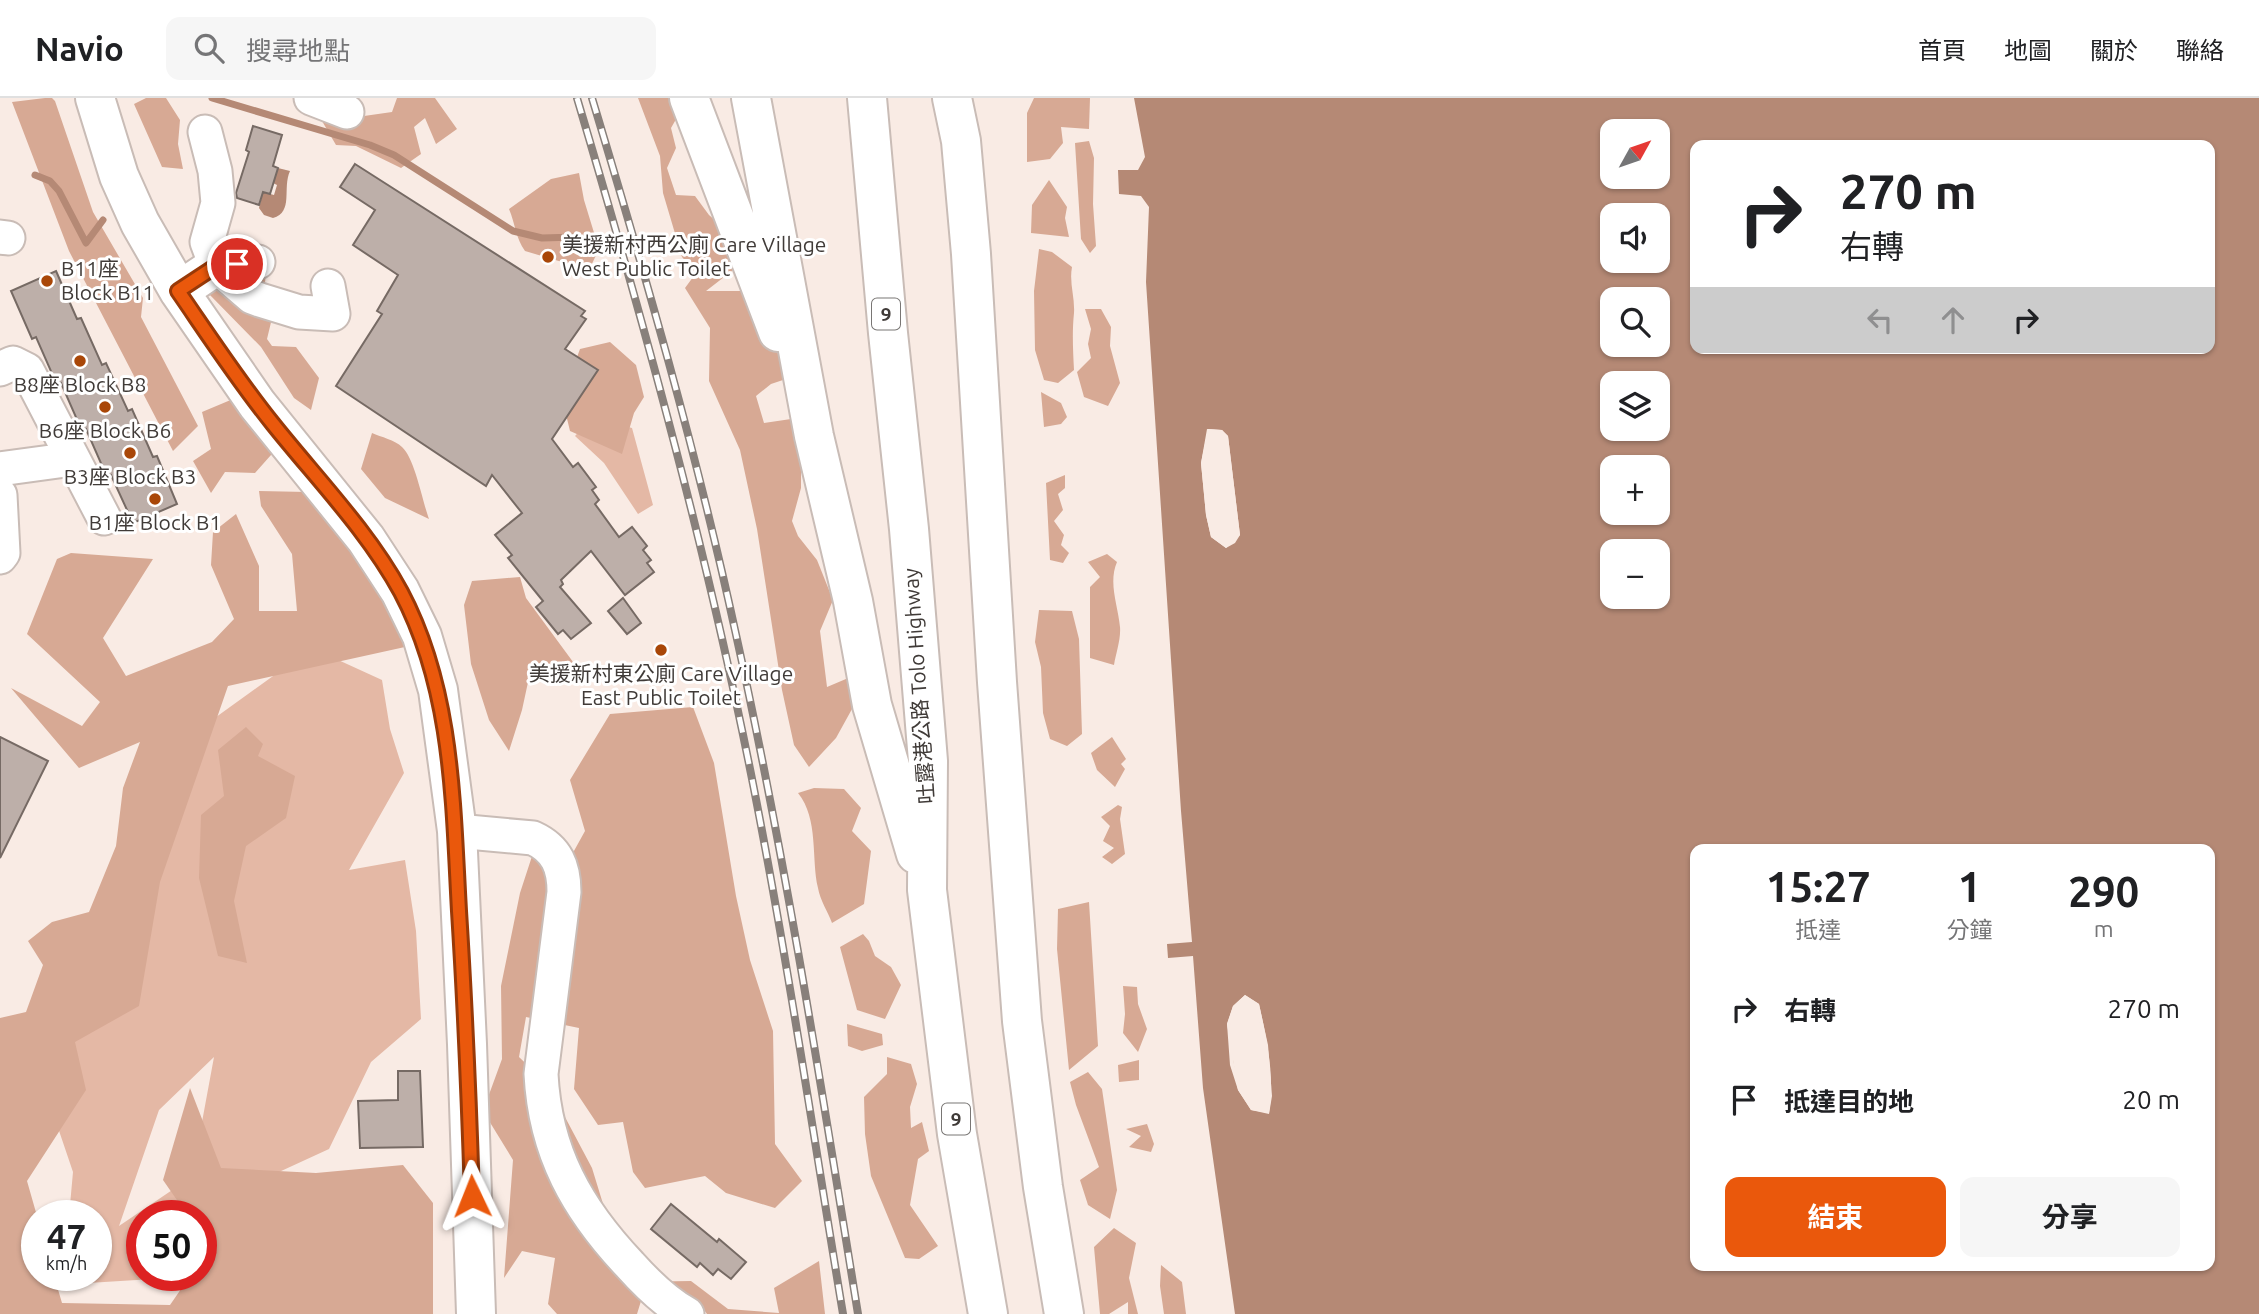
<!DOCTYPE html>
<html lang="zh-TW">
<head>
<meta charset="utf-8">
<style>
  :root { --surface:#fff; --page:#f6f6f6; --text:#202124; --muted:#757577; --line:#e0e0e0; --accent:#ea580c }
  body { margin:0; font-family:Ubuntu,"Noto Sans TC",sans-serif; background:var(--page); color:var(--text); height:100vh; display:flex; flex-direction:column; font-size:26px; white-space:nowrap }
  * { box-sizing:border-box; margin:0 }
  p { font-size:23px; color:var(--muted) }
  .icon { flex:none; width:38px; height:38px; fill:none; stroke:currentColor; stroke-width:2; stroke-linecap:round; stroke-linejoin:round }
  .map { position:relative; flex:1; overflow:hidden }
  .drawer { position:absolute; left:1690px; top:746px; width:525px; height:427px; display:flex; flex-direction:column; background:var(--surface); border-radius:14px; box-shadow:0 2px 5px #0004 }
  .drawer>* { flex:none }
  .hud { position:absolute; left:1690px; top:42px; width:525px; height:214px; border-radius:14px; box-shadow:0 2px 5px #0004; background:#fff; color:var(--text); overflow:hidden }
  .needle { width:46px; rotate:50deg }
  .fabs { position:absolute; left:1600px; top:21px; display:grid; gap:14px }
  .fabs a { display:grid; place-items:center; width:70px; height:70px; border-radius:14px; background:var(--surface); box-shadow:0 2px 5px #0004; font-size:35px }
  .speed { position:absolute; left:21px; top:1102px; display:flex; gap:14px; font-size:35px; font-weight:700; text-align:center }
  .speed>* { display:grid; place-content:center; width:91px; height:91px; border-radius:50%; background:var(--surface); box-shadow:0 2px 5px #0004; line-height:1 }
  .speed small { font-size:18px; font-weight:400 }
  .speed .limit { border:10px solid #d22; background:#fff; color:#111 }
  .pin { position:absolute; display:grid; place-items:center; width:60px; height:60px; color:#fff; margin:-30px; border:4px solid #fff; border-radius:50%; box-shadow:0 2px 7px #0007 }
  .me { position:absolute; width:77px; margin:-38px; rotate:358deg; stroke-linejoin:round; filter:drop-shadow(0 0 5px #0008) }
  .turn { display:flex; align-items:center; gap:24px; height:147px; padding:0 35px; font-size:32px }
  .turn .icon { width:91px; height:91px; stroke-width:2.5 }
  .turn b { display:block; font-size:49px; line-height:60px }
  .lanes { display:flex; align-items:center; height:66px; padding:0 35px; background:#0003; justify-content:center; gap:35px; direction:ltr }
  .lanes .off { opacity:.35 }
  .eta { display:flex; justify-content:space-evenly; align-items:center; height:119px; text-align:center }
  .eta b { font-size:42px; font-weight:700; line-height:49px }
  .cta { display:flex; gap:14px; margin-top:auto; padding:14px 35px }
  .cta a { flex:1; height:80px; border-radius:14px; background:var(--accent); color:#fff; font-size:28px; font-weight:700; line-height:80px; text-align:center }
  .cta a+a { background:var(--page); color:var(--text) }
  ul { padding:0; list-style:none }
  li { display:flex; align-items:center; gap:21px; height:91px; padding:0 35px }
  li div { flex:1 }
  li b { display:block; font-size:26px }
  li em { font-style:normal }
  header { display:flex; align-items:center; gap:42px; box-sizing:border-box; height:98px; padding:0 35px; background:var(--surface); border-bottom:2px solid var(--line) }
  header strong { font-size:33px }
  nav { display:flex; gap:38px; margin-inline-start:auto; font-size:24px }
  .search { width:490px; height:63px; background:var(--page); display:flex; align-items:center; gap:18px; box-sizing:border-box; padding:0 24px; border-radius:14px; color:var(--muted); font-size:26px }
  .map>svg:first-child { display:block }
  .green { fill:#e4b8a5 }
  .forest { fill:#d7a994 }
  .water { fill:#b58975; fill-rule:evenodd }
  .pier { fill:#f9ebe4; fill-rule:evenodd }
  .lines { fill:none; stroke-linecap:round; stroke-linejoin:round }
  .stream { stroke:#b58975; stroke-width:7 }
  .building { fill:#bdafa9; stroke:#766a64; stroke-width:2 }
  .minor-casing { stroke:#c9bcb6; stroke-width:37 }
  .major-casing { stroke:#c9bcb6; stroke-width:42 }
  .highway-casing { stroke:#c9bcb6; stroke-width:42 }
  .minor { stroke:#fff; stroke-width:33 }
  .major { stroke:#fff; stroke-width:38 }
  .highway { stroke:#fff; stroke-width:38 }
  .rail-casing { stroke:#88807b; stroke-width:8 }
  .rail { stroke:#fff; stroke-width:5; stroke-dasharray:16; stroke-linecap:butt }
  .route-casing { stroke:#983908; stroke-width:18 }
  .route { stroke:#ea580c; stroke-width:12 }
  .poi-dot { fill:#a94708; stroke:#fff; stroke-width:2.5 }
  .labels { text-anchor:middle; stroke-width:6; stroke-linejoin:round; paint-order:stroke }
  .shield { fill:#fff; stroke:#797674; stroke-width:2 }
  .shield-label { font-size:19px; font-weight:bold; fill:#403b38 }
  .poi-label { font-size:21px; fill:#403b38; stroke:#fff }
  .street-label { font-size:21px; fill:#403b38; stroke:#fff }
</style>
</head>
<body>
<header>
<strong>Navio</strong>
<div class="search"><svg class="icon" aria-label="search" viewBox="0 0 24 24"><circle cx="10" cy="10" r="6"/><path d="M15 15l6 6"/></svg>搜尋地點</div>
<nav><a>首頁</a><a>地圖</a><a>關於</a><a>聯絡</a></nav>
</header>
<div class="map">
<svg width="2259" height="1216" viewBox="0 0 2259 1216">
  <rect width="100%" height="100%" fill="#f9ebe4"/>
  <path class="green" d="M592 319 632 330 653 407 638 416 604 365 575 338Z
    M312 550 382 582 390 631 404 675 349 772 405 762 416 833 421 921 371 964 329 1051 231 1096 197 1051 214 959 159 1012 119 1128 187 1082 196 1118H142V1178H170L169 1180 88 1185 84 1178H96V1118H69L73 1074 53 1015 54 937 187 640Z"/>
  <path class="forest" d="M45 0H52L55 3 93 114 143 200 141 219 198 328 173 353 69 153 12 4Z
    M146 0H166L180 22 178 46 183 71 162 69 134 6Z
    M397 0H435L457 31 436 46 425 20 414 29 421 56 401 70 356 48 336 47 315 11 357 19 392 14Z
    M638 0H680L679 16 671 30 676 50 667 70 676 97 695 98 709 117 729 135 737 169 706 193H747L786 272V281L771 286 756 298 764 325 791 321 801 368V390L792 423 798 438 817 462 833 502 820 533 827 589 853 578 852 611 836 640 809 669 794 647 782 592 757 431 740 352 709 283 710 230 685 190 696 175 682 159 663 95 660 58Z
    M1034 0H1090L1089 31 1061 29 1063 45 1050 61 1027 64V15Z
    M1089 43 1094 60 1093 106 1096 148 1090 155 1081 141 1075 45Z
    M579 75 584 102 599 151 589 172 525 153C516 141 515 125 509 111L551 81Z
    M1049 82 1067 109 1065 120 1069 139 1031 135 1032 107Z
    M232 144 256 155 266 175 264 194 273 216 267 241 272 248 296 249 319 280 311 312 294 300 261 249 209 196 207 152Z
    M1039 151 1052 154 1072 169C1069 185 1075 199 1074 215 1072 234 1073 252 1074 272L1058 285 1044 282 1035 252 1034 193Z
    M1085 211H1101L1111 229 1110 248 1120 285 1108 308 1084 299 1077 274 1091 260 1088 246 1091 231Z
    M610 244 636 267 644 299 634 315 622 356 570 333 562 300 580 251Z
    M1041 294 1061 305 1067 319 1061 326 1044 329Z
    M233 301 270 327 271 357 255 375 225 374 211 395 193 363 211 351 202 314Z
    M372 335C381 339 395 342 402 349 415 361 422 402 429 421L385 400 361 371Z
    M1065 377V390L1058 396 1063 412 1054 423 1064 437 1061 447 1069 455 1063 465 1050 462 1046 385Z
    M259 393 307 394 406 487 414 547 228 588 160 784 139 908 75 944 86 992 27 1083 37 1118V1178H54L62 1205 170 1207 190 1178H201V1159L208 1149 201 1138V1118H188L163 1082 190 990 221 1070 316 1075 403 1067 433 1105V1216H0V920L26 914 43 867 28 843 52 824 89 814 116 748 123 690 140 644 79 670 11 590 82 628 100 604 27 536 57 461 71 455 153 461 103 540 126 578 212 544 234 521 211 467 213 434 236 416 259 468V513H297L292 456 261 408Z
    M1107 456 1117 464C1108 485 1118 507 1120 529 1121 541 1116 555 1114 567L1090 560V489L1100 479 1088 464Z
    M520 479 526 500 576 568 530 575 522 612 509 653 489 622 471 566 464 507 472 483Z
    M1039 512 1072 513 1079 541 1082 636 1067 648 1050 641 1043 615 1041 569 1035 544Z
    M693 609 714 665 736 798 750 862 773 933 775 1046 802 1083 775 1110 726 1095 705 1078 645 1090 633 1074 623 1024 598 1027 574 991 579 930 526 919 519 959 548 987 592 1070 627 1184 691 1183 728 1211 779 1215 774 1190 819 1163 825 1216H707L704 1212 641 1203 637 1216H557L548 1206 555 1160 522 1153 504 1180 513 1062 483 1013 502 961 501 888 520 795 535 749 559 780 585 733 570 682 610 616Z
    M246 629 263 646 258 658 295 678 286 720 246 748 234 803 247 865 218 858 199 780 201 717 224 698 218 652Z
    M1112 639 1126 661 1121 666 1125 671 1115 689 1097 672 1091 655Z
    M814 690 844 691 861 710 852 733 871 753 864 806 832 825C828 814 820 802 818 790 811 761 819 721 798 695Z
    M1118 707 1122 709 1120 721 1125 756 1112 766 1102 759 1114 750 1103 743 1110 728 1101 719Z
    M1089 804 1098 948 1069 972 1057 851 1058 811Z
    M863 836 869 843 875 858 891 869 901 887 885 921 857 912 840 849Z
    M1123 888 1137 889 1138 906 1147 931 1138 954 1123 935 1125 916Z
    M847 926 882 936 883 947 862 953 848 948Z
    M887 959 911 966 917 986 910 1009 911 1030 922 1024 929 1053 918 1061 910 1107 938 1148 919 1161 905 1160 871 1078 865 1036 864 999 887 976Z
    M1139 962V982L1119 984 1118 967Z
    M1088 974 1102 991 1117 1092 1110 1121 1088 1107 1080 1082 1099 1069 1076 1007 1070 984Z
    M1147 1026 1154 1046 1151 1054 1129 1049 1141 1038 1126 1031Z
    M1114 1130 1136 1145 1129 1180 1138 1216H1128V1204L1109 1216H1100L1094 1149Z
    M1161 1167 1182 1184 1186 1216H1164L1160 1188Z"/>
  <path class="water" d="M1134 0H2259V1216H1235L1203 990 1193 858 1168 860 1167 846 1192 844 1181 713 1146 184 1149 109 1141 98 1119 96 1118 72H1138L1145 59ZM1612 33H1657V79H1612ZM1696 47H2210V250H1696ZM1612 117H1657V163H1612ZM1612 201H1657V247H1612ZM1612 285H1657V331H1612ZM1208 331 1222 332 1228 338 1240 437 1226 450 1211 439 1206 417 1201 365ZM1612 369H1657V415H1612ZM1612 453H1657V499H1612ZM1696 751H2210V1167H1696ZM1245 897 1259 906C1267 942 1275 979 1269 1015L1251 1012 1238 992 1227 926 1233 908Z
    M278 70 290 73C282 90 294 114 273 120L264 117 259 110 263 94 274 97 277 87 273 85Z"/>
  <path class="pier" d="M1207 331 1222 332 1228 338 1240 437 1235 445 1226 450 1211 439 1206 417 1201 365ZM1210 335H1221L1225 340 1236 437 1226 446 1214 436 1209 416 1205 365Z
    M1245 897 1259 906 1268 947 1272 998 1269 1016 1251 1012 1238 992 1230 967 1227 926 1233 908ZM1246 901 1256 908 1265 948 1268 998 1266 1011 1253 1009 1241 990 1234 966 1230 926 1236 910Z"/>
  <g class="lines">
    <path class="stream" d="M212 0 370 47 394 57 513 133 542 140 576 139
      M35 77 50 83 59 93 86 145 103 122"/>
  </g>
  <path class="building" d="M253 28 282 37 273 68 278 70 270 96 263 94 259 107 237 100 236 95 249 54 246 52Z
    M355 66 585 213 581 218 586 221 565 251 598 272 552 341 573 369 578 365 596 389 592 392 599 402 595 406 619 439 632 429 647 448 643 452 651 462 647 465 654 474 625 497 591 453 561 482 563 486 560 489 591 525 571 541 563 532 558 536 536 509 543 503 508 460 512 457 495 437 522 415 492 377 486 388 336 288 382 216 377 213 398 177 353 147 375 112 340 89Z
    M56 173 77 221 81 220 102 267 106 265 128 313 132 311 153 359 157 358 177 406 133 425 111 377 107 379 86 331 82 333 61 285 57 287 36 239 32 241 11 193Z
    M623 500 641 525 627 536 608 513Z
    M0 639 48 663 0 760Z
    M398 973H420L423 1049 360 1050 358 1003 398 1002Z
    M671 1106 717 1144 719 1141 746 1164 731 1181 718 1171 713 1177 700 1165 697 1169 651 1131Z"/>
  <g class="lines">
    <defs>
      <path id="minor" d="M311 0 347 14
        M205 34 215 73 218 105 207 144 216 168 252 199 260 202 299 214 333 216 328 188
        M0 139 8 140
        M216 168 258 164
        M0 271 13 265 27 272 104 420
        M0 371 73 361
        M0 397 3 455 0 459
        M457 733 533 740C557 751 564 769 564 794L541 976C545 1054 577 1111 630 1167 647 1186 665 1204 687 1216"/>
      <path id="major" d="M95 0 119 78 140 125 179 193 257 306 366 441 400 493 422 538 438 592 457 733 467 946 476 1216
        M179 193 216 168"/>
      <path id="highway" d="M689 0 778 234
        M751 0 814 338 853 503 872 607 916 756
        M867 0 888 235 909 431 928 663 927 792 957 1036 988 1216
        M952 0 961 43 971 156 997 584 1022 923 1043 1089 1064 1216"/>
    </defs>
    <use href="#minor" class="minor-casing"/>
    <use href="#major" class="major-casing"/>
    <use href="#highway" class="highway-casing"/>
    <use href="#minor" class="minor"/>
    <use href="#major" class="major"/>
    <use href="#highway" class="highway"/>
    <defs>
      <path id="rail" d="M577 0C645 228 708 457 754 691 788 865 814 1041 843 1216
        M592 0C645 176 696 352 735 532 785 758 821 987 858 1216"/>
    </defs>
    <use href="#rail" class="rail-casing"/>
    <use href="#rail" class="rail"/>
  </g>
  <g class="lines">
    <defs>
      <path id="route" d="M237 166 216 168 178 193C209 238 239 284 273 326 316 380 368 433 401 494 453 592 453 705 459 813 465 908 469 1003 472 1098"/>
    </defs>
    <use href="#route" class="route-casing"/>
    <use href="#route" class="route"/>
  </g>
  <g class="poi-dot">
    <circle cx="548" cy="159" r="7"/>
    <circle cx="47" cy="183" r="7"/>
    <circle cx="80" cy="263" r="7"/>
    <circle cx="105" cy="309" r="7"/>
    <circle cx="130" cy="355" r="7"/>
    <circle cx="155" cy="401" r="7"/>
    <circle cx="661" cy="552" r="7"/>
  </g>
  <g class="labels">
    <g class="shield">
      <rect x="872" y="200.5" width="28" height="31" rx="5"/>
      <rect x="942" y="1005.5" width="28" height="31" rx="5"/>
    </g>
    <g class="shield-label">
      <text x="886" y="223">9</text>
      <text x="956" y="1028">9</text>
    </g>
    <g class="poi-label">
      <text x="562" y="154" text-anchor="start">美援新村西公廁 Care Village<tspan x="562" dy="24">West Public Toilet</tspan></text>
      <text x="61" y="178" text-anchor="start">B11座<tspan x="61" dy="24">Block B11</tspan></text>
      <text x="80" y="294">B8座 Block B8</text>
      <text x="105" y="340">B6座 Block B6</text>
      <text x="130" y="386">B3座 Block B3</text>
      <text x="155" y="432">B1座 Block B1</text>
      <text x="661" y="583">美援新村東公廁 Care Village<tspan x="661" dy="24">East Public Toilet</tspan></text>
    </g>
    <g class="street-label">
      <text transform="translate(919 588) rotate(-94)" y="7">吐露港公路 Tolo Highway</text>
    </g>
  </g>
</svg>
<div class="fabs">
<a><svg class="needle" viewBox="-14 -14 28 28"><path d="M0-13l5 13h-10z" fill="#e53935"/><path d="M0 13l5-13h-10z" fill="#757577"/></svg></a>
<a><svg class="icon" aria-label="sound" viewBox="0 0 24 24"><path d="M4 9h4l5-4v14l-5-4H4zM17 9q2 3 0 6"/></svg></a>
<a><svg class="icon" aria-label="search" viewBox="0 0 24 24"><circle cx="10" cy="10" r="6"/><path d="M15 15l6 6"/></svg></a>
<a><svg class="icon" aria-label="layers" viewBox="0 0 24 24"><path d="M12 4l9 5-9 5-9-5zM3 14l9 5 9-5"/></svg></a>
<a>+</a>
<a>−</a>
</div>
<div class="speed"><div>47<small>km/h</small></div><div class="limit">50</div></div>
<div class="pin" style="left:237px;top:166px;background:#d93025"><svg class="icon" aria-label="arrive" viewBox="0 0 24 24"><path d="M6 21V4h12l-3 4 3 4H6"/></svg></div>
<svg class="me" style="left:472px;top:1098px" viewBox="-20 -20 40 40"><path d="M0-17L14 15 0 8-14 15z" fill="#ea580c" stroke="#fff" stroke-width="4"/></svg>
<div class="hud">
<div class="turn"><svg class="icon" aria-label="right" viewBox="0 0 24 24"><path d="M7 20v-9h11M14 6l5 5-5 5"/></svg><div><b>270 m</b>右轉</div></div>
<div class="lanes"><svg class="icon off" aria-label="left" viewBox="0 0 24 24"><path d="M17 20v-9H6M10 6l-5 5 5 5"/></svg><svg class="icon off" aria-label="ahead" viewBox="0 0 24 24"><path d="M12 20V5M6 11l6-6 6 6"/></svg><svg class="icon" aria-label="right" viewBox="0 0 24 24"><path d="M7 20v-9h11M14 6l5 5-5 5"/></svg></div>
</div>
<section class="drawer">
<div class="eta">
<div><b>15:27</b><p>抵達</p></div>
<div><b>1</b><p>分鐘</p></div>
<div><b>290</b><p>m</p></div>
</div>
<ul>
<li><svg class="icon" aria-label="right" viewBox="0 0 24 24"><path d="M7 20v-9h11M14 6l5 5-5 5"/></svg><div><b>右轉</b></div><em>270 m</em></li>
<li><svg class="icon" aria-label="arrive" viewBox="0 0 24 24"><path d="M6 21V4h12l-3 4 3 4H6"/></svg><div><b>抵達目的地</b></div><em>20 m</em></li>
</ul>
<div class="cta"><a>結束</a><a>分享</a></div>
</section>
</div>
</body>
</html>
